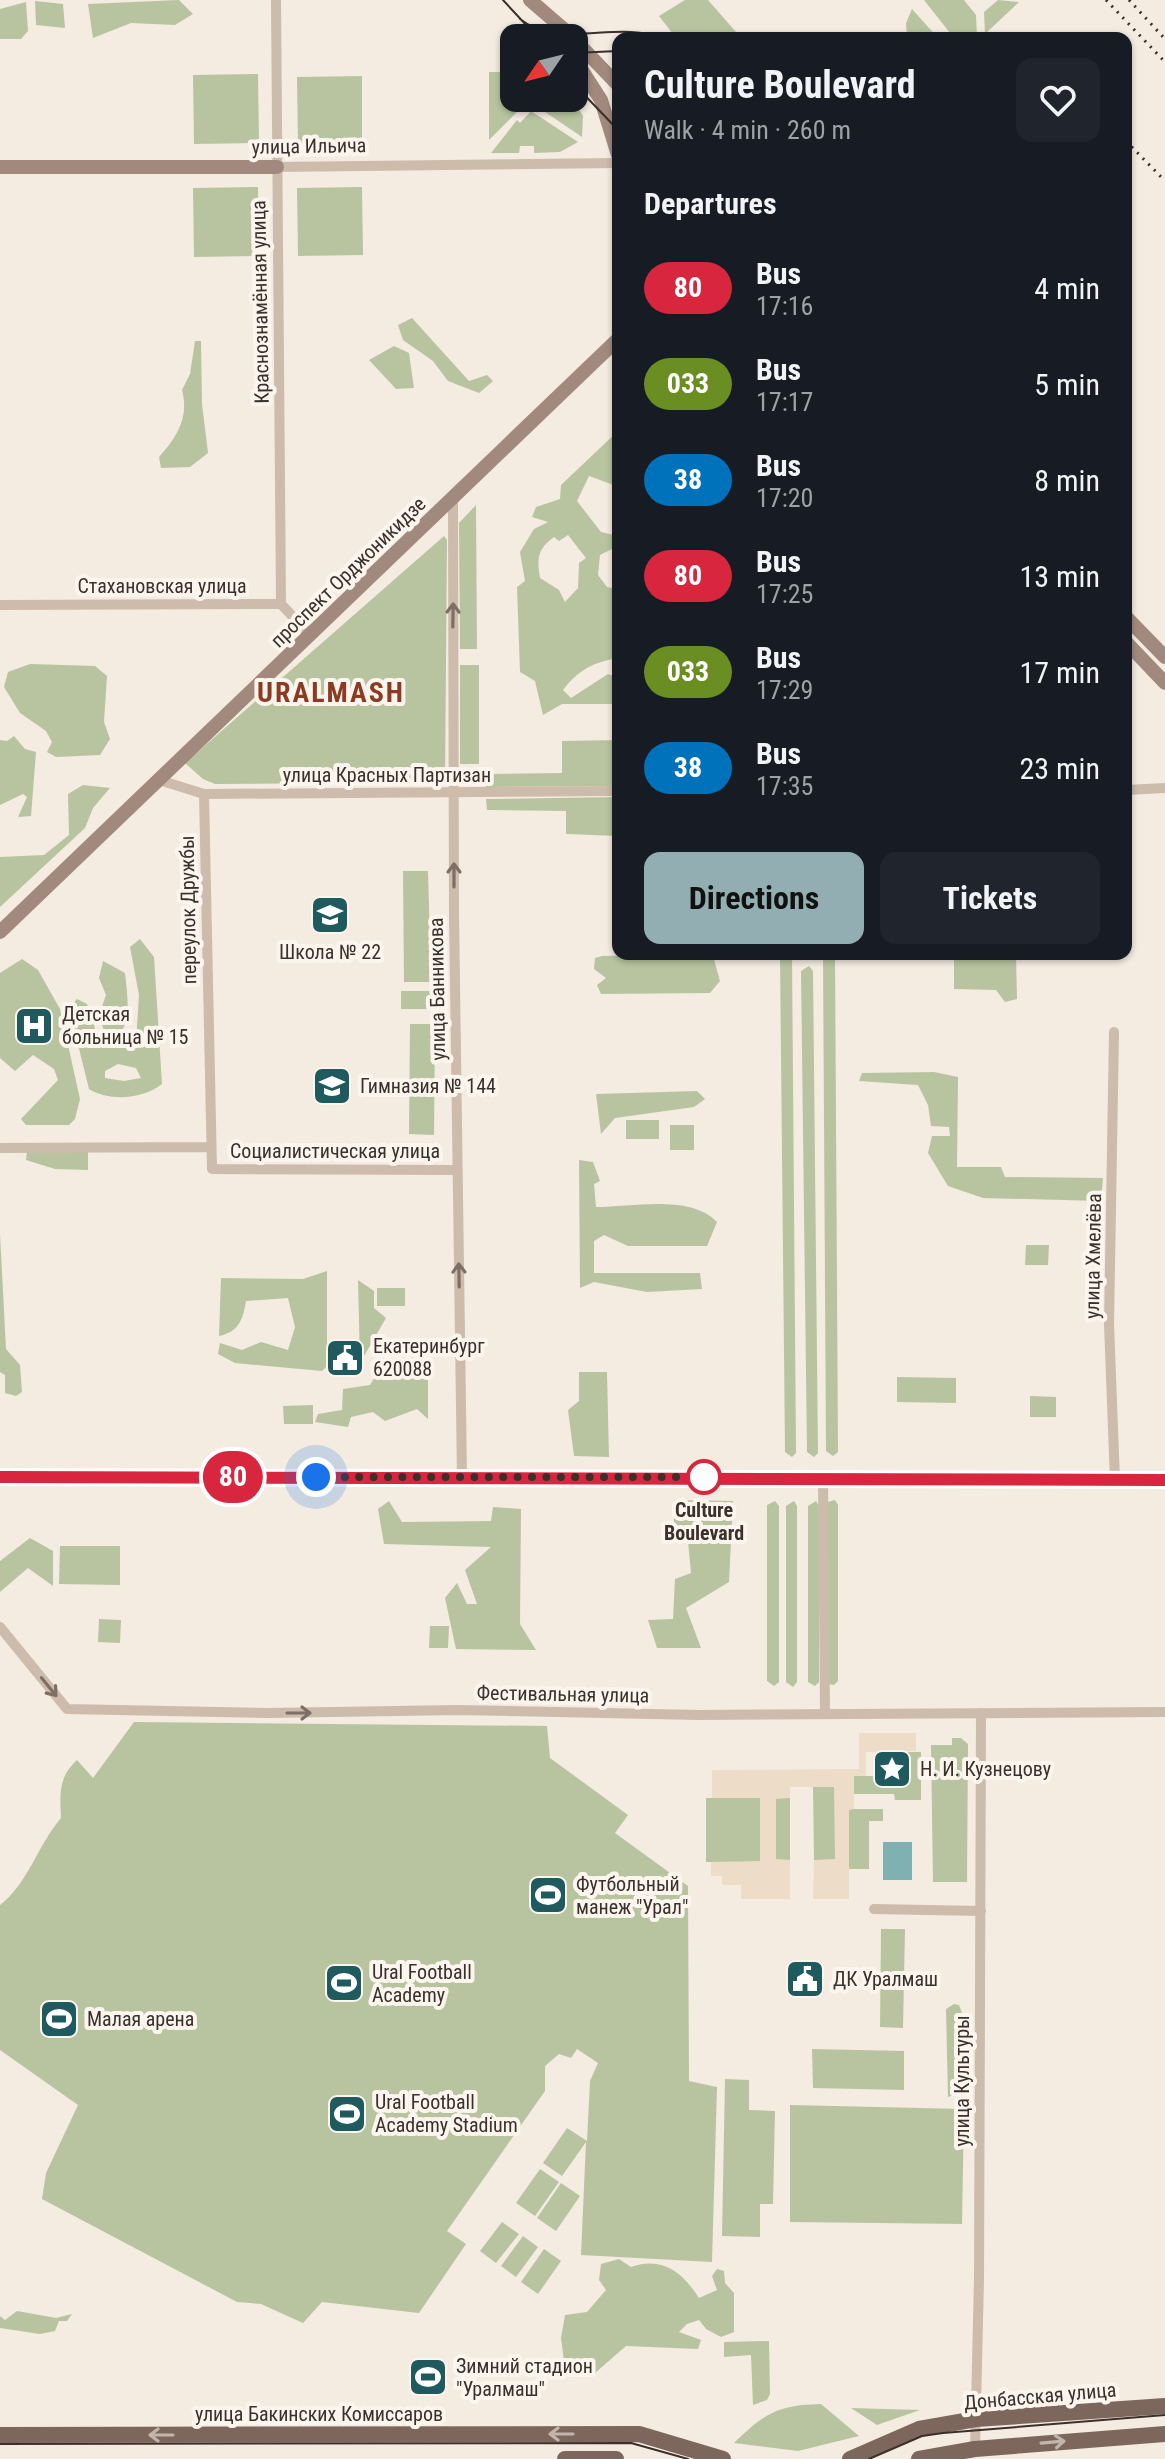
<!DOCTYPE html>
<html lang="en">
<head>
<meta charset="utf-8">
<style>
  body { margin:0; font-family:"Roboto Condensed",sans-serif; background:#20242c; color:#f1f3f6; height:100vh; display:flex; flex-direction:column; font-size:30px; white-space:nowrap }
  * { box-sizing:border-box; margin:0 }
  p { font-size:26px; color:#9ea1a6 }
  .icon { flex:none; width:44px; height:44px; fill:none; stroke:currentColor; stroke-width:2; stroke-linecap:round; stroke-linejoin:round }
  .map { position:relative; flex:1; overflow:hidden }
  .panel { position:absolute; left:612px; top:32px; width:520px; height:928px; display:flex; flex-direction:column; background:#171b24; border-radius:16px; box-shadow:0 2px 6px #0004 }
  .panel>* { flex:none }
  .badge { padding:0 16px; border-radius:26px; font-size:28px; line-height:52px }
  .needle { width:52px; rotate:235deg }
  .tools { position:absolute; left:500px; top:24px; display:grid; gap:16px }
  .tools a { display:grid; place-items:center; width:88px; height:88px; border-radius:16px; background:#171b24; box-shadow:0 2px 6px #0004; font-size:40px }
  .you { position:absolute; width:40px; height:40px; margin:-20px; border:6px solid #fff; border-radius:50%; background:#1a73e8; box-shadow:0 0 0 12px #1a73e833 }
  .map>.badge { position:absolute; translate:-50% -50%; box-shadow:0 0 0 4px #fff }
  h2 { padding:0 32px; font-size:30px; line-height:72px }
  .round { display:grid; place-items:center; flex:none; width:84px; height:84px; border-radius:16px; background:#20242c }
  .head { display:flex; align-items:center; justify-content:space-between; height:136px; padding:0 32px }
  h1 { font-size:38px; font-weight:700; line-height:60px }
  .cta { display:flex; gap:16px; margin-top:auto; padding:16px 32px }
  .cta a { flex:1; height:92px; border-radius:16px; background:#92aeb2; color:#111; font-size:32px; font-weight:700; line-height:92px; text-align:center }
  .cta a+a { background:#20242c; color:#f1f3f6 }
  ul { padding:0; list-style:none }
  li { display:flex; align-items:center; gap:24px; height:96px; padding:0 32px }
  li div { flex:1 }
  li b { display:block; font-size:30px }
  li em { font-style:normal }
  li .badge { min-width:88px; font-weight:700; text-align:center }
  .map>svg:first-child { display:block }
  .green { fill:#b8c4a0; fill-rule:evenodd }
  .plaza { fill:#ecdcc8 }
  .water { fill:#7fb0b2 }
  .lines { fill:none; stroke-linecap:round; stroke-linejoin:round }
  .street { stroke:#cdbbac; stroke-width:10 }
  .secondary { stroke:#a18a7d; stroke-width:14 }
  .primary { stroke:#7d675c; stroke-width:16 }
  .tram { stroke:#3b302b; stroke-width:2 }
  .rail { stroke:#3b302b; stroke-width:3; stroke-dasharray:2 6; stroke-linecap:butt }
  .oneway { stroke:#7d6f65 }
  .oneway2 { stroke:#c2b5ac }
  .line-casing { stroke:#fff; stroke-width:18 }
  .line { stroke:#d7263d; stroke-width:12 }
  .walk { stroke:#3b302b; stroke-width:8; stroke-dasharray:0 14.4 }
  .stop-dot { fill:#fff; stroke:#d7263d; stroke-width:4 }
  .labels { text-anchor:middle; stroke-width:8; stroke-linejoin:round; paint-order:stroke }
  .street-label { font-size:20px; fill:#3b302b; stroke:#fbf5ee }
  .poi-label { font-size:20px; fill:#3b302b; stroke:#fbf5ee; text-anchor:start }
  .stop-label { font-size:20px; font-weight:bold; fill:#3b302b; stroke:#fbf5ee }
  .district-label { font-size:28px; font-weight:bold; letter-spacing:2px; fill:#8c3b22; stroke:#fbf5ee }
</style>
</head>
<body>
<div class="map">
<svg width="1165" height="2459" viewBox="0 0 1165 2459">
  <rect width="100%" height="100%" fill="#f4ebe1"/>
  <path class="green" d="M179,0L193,14L175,25L131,23L93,38L88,4Z
    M685,0H708L736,32V38H676L659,16Z
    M924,0H964L976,15L977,38H954Z
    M998,0L1019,2L985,34L984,12Z
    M35,1L63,4L65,28L36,25Z
    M26,2L28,31L21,39H0V9Z
    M912,9L938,38H907L906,23Z
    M489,72H514V98H520L516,102L522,107L489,140Z
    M258,74L259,143L194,144L193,75Z
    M362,76V145H298L297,77Z
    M537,98H572L583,116L582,137L532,103Z
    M531,111L578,142L560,152L534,153V146H520L519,153H491L517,120L520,123Z
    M258,187L259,256L194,257L193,188Z
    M362,187L363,255L298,256L297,188Z
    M412,318L469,381L487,375L493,381L479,393L448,381L433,361L403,340L398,325Z
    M195,341H201L202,404L208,453L190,467L161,468L159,457C178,436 189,417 182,390L190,374Z
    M394,346L409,353L414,388L396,389L369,360Z
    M618,431V492L611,484L589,476L577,501L601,532L618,536V546L600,555L598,575L607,587L618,589V658C594,662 578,670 563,690L571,698L608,674L618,678V704H562L543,715L535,681L520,672L517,587L525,581L520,552L534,529L548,522L532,517L536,507L560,499L561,485ZM568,535L586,558L579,563L578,588L565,602L559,590L540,578C537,559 537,549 554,537L559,541Z
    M476,505L477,649H460L459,523Z
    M444,536L447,540L445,782L215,784L203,779L185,763Z
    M30,664L95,666L107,676L104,722L110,739L100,755L56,757L47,752L52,742L46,731L20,713L4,687L8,672Z
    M460,665H479V764H460Z
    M14,736L25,749L36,752L31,816L18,817L27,797L23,794L0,805V740L7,741Z
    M618,740V786L486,787L485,774L562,773V741Z
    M83,785L110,788L93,808L85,828L0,907V857L44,855L69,835L68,794Z
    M618,797V836L566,834V811L487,810L486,799Z
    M403,871H428L431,982H404Z
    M140,939L154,957L162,1084C143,1099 110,1102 89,1089L69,1008L77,999L87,1004L98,1038L115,1048L136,1042L139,995L130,947ZM118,1064L136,1068L141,1078L124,1081L105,1078V1071Z
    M692,954L713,956L720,981L710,993L601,994L597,985L606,978L594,969L595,958L602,956Z
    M780,954H792L796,1453L792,1457L785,1452Z
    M823,954H835L838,1452L833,1456L826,1451Z
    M954,954H1016L1017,999L1005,1002L996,990L954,989Z
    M22,959L38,970L60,1009L80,1099L75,1119L69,1125H26L21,1119L58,1080L54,1069L33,1055L15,1071L0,1058V973Z
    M103,961L125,973C127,993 132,1020 119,1035L104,1031L99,1015L106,995L99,978Z
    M809,966L813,971L818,1453L814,1457L807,1452L801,971Z
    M401,991H431V1009H401Z
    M410,1024H435L434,1135L409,1134Z
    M934,1072L958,1077L957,1167H1001L1005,1177L1103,1178L1101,1201L983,1198L948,1186L928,1153L932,1136H950L949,1127L931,1126L928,1105L918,1085L859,1081L862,1073Z
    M697,1091L705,1099L694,1107L615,1118L601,1134L596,1094Z
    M626,1120H659V1139H626Z
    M670,1125H694V1150H670Z
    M27,1151H88V1170L55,1169L26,1160Z
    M579,1160L593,1162L600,1181L594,1184L596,1207C632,1207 691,1194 717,1222L707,1246H628L604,1235L594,1241V1273H700L702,1289L647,1292L594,1282L580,1288Z
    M0,1234L6,1349L20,1365L22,1392L16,1396L5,1393V1375L0,1372Z
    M1026,1245H1049L1048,1265H1025Z
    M327,1271V1366L322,1371L235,1363L218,1354L220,1343L242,1350L261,1342L288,1350L295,1327L288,1298L246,1301C243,1319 239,1332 219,1336L221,1278L303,1279Z
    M358,1280L374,1291V1308L386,1318L360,1363Z
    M377,1288H405V1306H377Z
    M379,1370L428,1377V1419L417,1409L385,1421L373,1412L351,1417L348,1427L315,1422L318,1414L342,1410L343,1389L370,1385Z
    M579,1372H607L609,1457L574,1456L568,1410L579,1401Z
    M897,1377L956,1378V1403L897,1402Z
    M1030,1396L1056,1397V1417H1030Z
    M313,1405V1424H284L283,1406Z
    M674,1500L733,1501L729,1582L686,1608L701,1648H657L648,1620L673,1619L675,1579L691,1573L688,1541L674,1539Z
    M835,1500L838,1505V1681L834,1685L828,1684V1502Z
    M389,1501L402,1522L491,1521L493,1507L521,1509L520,1624L536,1650L456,1649L445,1598L457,1583L467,1604H477L465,1570L491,1547L384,1544L378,1509Z
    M775,1501L779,1506V1682L774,1686L767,1681V1505Z
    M794,1501L797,1506V1682L793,1687L786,1682V1506Z
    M816,1501L819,1506V1682L815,1686L808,1682V1506Z
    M30,1538L53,1551V1586L28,1568L0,1592V1561Z
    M60,1546H120V1585L59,1584Z
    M99,1619L121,1620L120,1643L98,1642Z
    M430,1626H449L448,1648H429Z
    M134,1722L547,1726L550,1758L628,1815L615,1833L688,1886L689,2081L717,2087L712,2262L581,2255L586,2142L562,2176L543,2163L567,2128L587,2141L590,2081L598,2063L577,2049L571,2058L559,2054L545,2066V2091L447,2231L466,2244L419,2313L322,2302L303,2323L261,2304L237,2302L42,2199L46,2173L78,2105L0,2050V1905C27,1885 38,1845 61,1818C60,1793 58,1778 77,1760L93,1778Z
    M952,1738H961L968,1744L967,1882H933L931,1745H952Z
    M899,1752H921V1800H895L894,1794H854V1776H899Z
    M813,1787H835V1860H814Z
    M760,1797V1862H706V1798Z
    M776,1798H790V1860H776Z
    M849,1809H883V1821H869V1869H849Z
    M881,1929H905L903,2028L880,2027Z
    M954,2004L959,2005L962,2013L960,2093L948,2097L946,2009Z
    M812,2049L904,2051V2090L813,2088Z
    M725,2079L749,2080V2110L775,2111L773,2204H760V2237L722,2236Z
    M790,2105L964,2109L962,2224L790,2222Z
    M540,2169L559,2182L535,2216L516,2203Z
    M561,2183L580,2196L556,2231L537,2218Z
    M502,2222L519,2234L496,2263L480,2251Z
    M523,2236L538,2247L516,2277L501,2266Z
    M544,2249L561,2261L538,2294L521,2282Z
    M619,2259L631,2267C663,2256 683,2273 699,2298L717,2290L712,2276L717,2269L724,2271L725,2283L734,2293V2332L721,2337L706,2329L699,2320L687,2324L679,2332L701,2340L698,2349L626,2346L595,2373L565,2369L561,2338L565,2315L587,2312L606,2290L599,2280L601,2264Z
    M17,2311L56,2318L72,2314L67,2321H59L55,2331L40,2334L0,2328V2316L5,2320Z
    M769,2341L770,2394L767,2400L753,2405L751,2355L724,2357V2342Z
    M821,2404L859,2436L798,2451L734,2443C765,2413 778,2405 821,2404Z
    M851,2408L920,2410L877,2425Z"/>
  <path class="plaza" d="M859,1733H916V1751L866,1752V1776H854V1809L849,1810V1899H813L814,1860L835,1859L834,1787H790V1798L776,1799V1859L790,1860V1899H741V1885H722V1876H711V1862L760,1861V1798H712V1770L859,1769Z"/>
  <path class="water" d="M883,1842H912V1880H883Z"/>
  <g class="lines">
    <path class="street" d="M276,0L281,604
      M277,167L618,163
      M453,500L454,914L462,1477
      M0,605L281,604L311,636
      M159,780L204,794L618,791
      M1126,790L1165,788
      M204,794L212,1169L457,1170
      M1114,1032L1109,1324L1115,1481
      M0,1148L211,1147
      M823,1477L825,1714
      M0,1627L67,1709L269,1713L458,1710L699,1715L1165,1712
      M874,1909L981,1911
      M975,2449L979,2279L981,1713"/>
    <path class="secondary" d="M530,0L574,38
      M574,39L618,85
      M574,58L601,100L618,155
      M0,167H277
      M1126,617L1165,657
      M1126,642L1165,683
      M0,932L618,339
      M0,1477L1165,1480"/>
    <path class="primary" d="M0,2435L639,2434L723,2459
      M565,2459H616
      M850,2459L919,2429L976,2419L1165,2406
      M919,2459L975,2449L1165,2434"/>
    <path class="tram" d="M503,0L527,26
      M520,19C558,50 618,20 662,38
      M574,53L618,51
      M574,84L618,130
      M0,2444L631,2443L688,2459
      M869,2459L922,2436L943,2433L1165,2415"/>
    <path class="rail" d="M1106,0L1165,62
      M1129,0L1165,39
      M1126,141L1165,181"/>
  </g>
  <defs><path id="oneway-shaft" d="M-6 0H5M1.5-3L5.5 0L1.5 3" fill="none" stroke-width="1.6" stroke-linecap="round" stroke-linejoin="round" transform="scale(2)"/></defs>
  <g class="oneway">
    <use href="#oneway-shaft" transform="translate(453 615) rotate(-89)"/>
    <use href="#oneway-shaft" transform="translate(454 875) rotate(-90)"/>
    <use href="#oneway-shaft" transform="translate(459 1275) rotate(-91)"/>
    <use href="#oneway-shaft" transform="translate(49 1687) rotate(51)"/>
    <use href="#oneway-shaft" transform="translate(299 1713)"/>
  </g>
  <g class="oneway2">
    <use href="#oneway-shaft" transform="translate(561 2434) rotate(-180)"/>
    <use href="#oneway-shaft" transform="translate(161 2435) rotate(180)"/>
    <use href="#oneway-shaft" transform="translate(1053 2442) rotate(-5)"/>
  </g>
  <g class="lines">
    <g class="line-casing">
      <path id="line" d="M0,1477L1165,1480"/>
    </g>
    <use href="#line" class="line"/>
    <path class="walk" d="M316,1477H704"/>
  </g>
  <defs>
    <g id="school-square" transform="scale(2)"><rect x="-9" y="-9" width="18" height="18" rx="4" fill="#1f5a5e" stroke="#fbf5ee"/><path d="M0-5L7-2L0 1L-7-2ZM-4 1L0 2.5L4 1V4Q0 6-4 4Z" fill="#fff"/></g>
    <g id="hospital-square" transform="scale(2)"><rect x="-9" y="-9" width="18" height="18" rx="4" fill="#1f5a5e" stroke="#fbf5ee"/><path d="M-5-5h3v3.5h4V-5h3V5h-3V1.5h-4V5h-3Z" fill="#fff"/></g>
    <g id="civic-square" transform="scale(2)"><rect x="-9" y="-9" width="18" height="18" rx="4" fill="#1f5a5e" stroke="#fbf5ee"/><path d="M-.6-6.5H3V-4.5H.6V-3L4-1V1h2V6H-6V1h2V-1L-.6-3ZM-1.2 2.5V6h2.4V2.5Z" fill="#fff"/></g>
    <g id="sight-square" transform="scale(2)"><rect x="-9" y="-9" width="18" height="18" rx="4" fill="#1f5a5e" stroke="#fbf5ee"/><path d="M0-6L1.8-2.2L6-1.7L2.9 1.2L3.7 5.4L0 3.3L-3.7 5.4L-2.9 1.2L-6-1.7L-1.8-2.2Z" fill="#fff"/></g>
    <g id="stadium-square" transform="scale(2)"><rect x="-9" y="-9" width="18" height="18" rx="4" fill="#1f5a5e" stroke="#fbf5ee"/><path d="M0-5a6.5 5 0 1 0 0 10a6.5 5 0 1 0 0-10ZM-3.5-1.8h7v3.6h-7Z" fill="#fff"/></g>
  </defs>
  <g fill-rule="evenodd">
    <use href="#school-square" x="330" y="915"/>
    <use href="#hospital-square" x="34" y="1026"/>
    <use href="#school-square" x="332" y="1086"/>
    <use href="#civic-square" x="345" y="1358"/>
    <use href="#sight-square" x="892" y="1769"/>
    <use href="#stadium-square" x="548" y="1895"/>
    <use href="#civic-square" x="805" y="1979"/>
    <use href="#stadium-square" x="344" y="1983"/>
    <use href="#stadium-square" x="59" y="2019"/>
    <use href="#stadium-square" x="347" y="2114"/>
    <use href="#stadium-square" x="428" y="2377"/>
  </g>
  <circle class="stop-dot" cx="704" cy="1477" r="16"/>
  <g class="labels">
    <g class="street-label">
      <text transform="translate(309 146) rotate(-1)" y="7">улица Ильича</text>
      <text transform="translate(260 302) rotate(-91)" y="7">Краснознамённая улица</text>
      <text transform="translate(348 572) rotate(-44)" y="7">проспект Орджоникидзе</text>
      <text x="162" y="593">Стахановская улица</text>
      <text x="387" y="782">улица Красных Партизан</text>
      <text transform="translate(188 910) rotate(-91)" y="7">переулок Дружбы</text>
      <text transform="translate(437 989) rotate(-91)" y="7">улица Банникова</text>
      <text x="335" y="1158">Социалистическая улица</text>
      <text transform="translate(1093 1256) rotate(-89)" y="7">улица Хмелёва</text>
      <text transform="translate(563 1694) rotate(1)" y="7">Фестивальная улица</text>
      <text transform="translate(962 2081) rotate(-90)" y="7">улица Культуры</text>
      <text transform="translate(1040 2396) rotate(-5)" y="7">Донбасская улица</text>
      <text x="319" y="2421">улица Бакинских Комиссаров</text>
    </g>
    <g class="poi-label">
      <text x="330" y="959" text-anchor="middle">Школа № 22</text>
      <text x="62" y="1021">Детская<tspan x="62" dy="23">больница № 15</tspan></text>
      <text x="360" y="1093">Гимназия № 144</text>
      <text x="373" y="1353">Екатеринбург<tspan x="373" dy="23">620088</tspan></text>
      <text x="920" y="1776">Н. И. Кузнецову</text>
      <text x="576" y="1891">Футбольный<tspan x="576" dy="23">манеж "Урал"</tspan></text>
      <text x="372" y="1979">Ural Football<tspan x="372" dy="23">Academy</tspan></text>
      <text x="833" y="1986">ДК Уралмаш</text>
      <text x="87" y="2026">Малая арена</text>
      <text x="375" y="2109">Ural Football<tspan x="375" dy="23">Academy Stadium</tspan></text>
      <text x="456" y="2373">Зимний стадион<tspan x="456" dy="23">"Уралмаш"</tspan></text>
    </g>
    <g class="stop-label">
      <text x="704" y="1517">Culture<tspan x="704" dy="23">Boulevard</tspan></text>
    </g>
    <g class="district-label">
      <text x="331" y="702">URALMASH</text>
    </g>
  </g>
</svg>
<div class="tools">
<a><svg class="needle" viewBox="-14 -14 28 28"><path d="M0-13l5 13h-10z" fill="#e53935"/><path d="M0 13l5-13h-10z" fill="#9ea1a6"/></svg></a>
</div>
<div class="you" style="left:316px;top:1477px"></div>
<b class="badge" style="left:233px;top:1477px;background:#d7263d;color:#fff">80</b>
<section class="panel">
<div class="head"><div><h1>Culture Boulevard</h1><p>Walk · 4 min · 260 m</p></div><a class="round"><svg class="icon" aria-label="heart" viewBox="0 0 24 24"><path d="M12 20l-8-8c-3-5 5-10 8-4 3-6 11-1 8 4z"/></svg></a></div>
<h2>Departures</h2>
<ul>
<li><span class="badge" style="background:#d7263d;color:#fff">80</span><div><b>Bus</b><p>17:16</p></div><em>4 min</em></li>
<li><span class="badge" style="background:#6b8e23;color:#fff">033</span><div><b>Bus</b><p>17:17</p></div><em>5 min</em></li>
<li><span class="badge" style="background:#0072bc;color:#fff">38</span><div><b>Bus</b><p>17:20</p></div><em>8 min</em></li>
<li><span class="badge" style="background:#d7263d;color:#fff">80</span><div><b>Bus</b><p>17:25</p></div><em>13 min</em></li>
<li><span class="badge" style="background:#6b8e23;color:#fff">033</span><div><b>Bus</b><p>17:29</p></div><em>17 min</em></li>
<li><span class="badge" style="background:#0072bc;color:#fff">38</span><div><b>Bus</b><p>17:35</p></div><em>23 min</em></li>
</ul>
<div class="cta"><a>Directions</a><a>Tickets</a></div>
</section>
</div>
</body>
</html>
